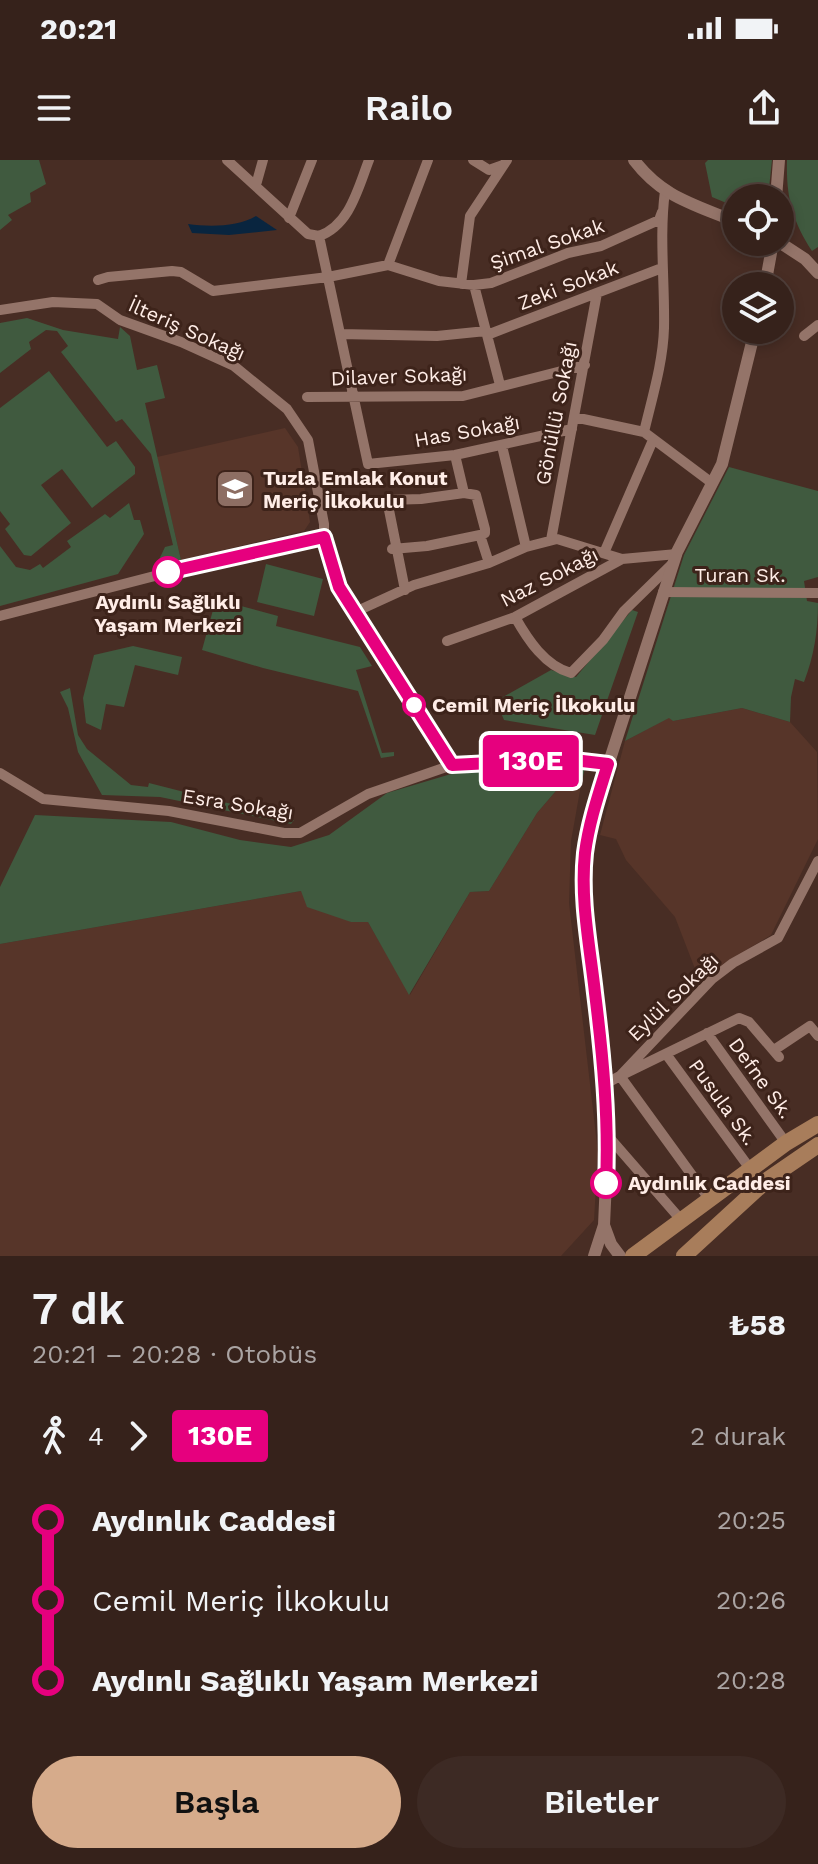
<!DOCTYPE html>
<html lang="tr">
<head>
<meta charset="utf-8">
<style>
  body { margin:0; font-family:"Work Sans",sans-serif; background:#3d2a24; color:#f1f3f6; height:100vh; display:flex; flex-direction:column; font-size:30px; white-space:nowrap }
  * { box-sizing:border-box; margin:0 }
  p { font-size:26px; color:#aaa4a3 }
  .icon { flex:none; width:44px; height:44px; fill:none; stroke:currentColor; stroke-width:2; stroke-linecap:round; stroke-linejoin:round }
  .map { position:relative; height:1096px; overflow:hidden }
  .side { display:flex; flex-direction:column; background:#36221b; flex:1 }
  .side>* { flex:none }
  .badge { padding:0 16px; border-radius:6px; font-size:28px; line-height:52px }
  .buttons { position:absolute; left:722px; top:24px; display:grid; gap:16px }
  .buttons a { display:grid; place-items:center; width:72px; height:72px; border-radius:50%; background:#36221b; box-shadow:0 4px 12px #0003,0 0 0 2px #503f3a; font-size:40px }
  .map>.badge { position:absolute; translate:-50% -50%; box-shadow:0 0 0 4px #fff }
  .legs { display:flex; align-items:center; gap:12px; height:88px; padding:0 32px; font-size:26px }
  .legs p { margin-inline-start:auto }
  .summary { display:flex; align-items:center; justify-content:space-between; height:136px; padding:0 32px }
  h1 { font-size:44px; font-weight:600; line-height:60px }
  .button { display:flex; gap:16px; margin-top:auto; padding:16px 32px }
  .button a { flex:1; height:92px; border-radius:48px; background:#d6ab8b; color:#111; font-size:32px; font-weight:600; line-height:92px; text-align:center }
  .button a+a { background:#3d2a24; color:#f1f3f6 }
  ul { padding:0 32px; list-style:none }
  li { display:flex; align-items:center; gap:28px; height:80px; font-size:30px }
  li i { display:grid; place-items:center; width:12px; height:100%; margin:0 10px; background:currentColor }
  li i::after { content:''; width:20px; height:20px; margin:-10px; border:6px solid; border-radius:50%; background:#36221b }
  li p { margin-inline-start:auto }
  li:first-child i { background:linear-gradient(#0000 50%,currentColor 0) }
  li:last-child i { background:linear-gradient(currentColor 50%,#0000 0) }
  .status { display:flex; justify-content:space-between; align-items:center; height:56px; padding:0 40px; background:#36221b; direction:ltr }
  .status svg { height:22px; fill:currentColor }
  header { display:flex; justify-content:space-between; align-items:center; height:104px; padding:0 32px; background:#36221b; font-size:36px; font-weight:600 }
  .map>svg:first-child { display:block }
  .built { fill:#573529 }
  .green { fill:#405a3f }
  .water { fill:#09253f }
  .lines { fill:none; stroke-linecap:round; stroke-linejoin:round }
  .minor { stroke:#947469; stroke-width:10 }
  .tertiary { stroke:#947469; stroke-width:12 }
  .primary { stroke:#a87d5b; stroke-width:16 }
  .line-1-casing { stroke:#fff; stroke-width:18 }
  .line-1 { stroke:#e6007e; stroke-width:12 }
  .stop-1-dot { fill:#fff; stroke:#e6007e; stroke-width:4 }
  .labels { text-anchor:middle; stroke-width:6; stroke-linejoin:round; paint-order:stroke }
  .street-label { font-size:20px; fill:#ffede7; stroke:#3d231a }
  .poi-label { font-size:20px; font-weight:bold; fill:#ffede7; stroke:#3d231a; text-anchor:start }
  .stop-label { font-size:20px; font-weight:bold; fill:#ffede7; stroke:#3d231a; text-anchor:start }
</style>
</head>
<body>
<div class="status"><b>20:21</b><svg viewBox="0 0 49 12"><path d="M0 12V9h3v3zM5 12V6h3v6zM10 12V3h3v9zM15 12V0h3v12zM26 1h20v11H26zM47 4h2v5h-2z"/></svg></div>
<header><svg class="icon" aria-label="menu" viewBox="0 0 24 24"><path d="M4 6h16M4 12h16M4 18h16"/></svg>Railo<svg class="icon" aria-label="share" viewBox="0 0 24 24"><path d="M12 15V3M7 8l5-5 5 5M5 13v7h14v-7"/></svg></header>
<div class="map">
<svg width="818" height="1096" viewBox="0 0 818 1096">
  <rect width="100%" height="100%" fill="#482d24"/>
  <path class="built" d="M285,268L298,287L310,362L304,371L181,400L157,297Z
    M742,548L790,562L817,592L818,679L771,775L703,816L697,814L675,757L626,700L616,679L600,675L625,581L670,557L673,561Z
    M567,618L581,625L571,681L569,743L598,993L594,1060L561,1096H0V784L301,731L351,762H368L410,835L470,732L489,731L537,653Z"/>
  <path class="green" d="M0,0H39L46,24L30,33L31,42L8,55L12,60L0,70Z
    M708,0H772L768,38H736V47L712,37L705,3Z
    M787,0H818V87L812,91C792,60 786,37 787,0Z
    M27,158L63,170L118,179L120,167L130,176L137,210L157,205L165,238L145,243L181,400L155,408L165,387L173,385L151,294L122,259L116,262L61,192L68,186L57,171L46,170L29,182L31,189L0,213V163Z
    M49,211L107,287L116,281L135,307V314L92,348L62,309L41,325L71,363L31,396L24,395L5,369L10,364L0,351V248Z
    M729,307L818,331V417L804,421L807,441L818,443C818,471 814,496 804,522L795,519L791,537L790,562L742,548L673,561L669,558L625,581L684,395Z
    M129,343L134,360H140L144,374L118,414L0,446V386L16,407L30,410L40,404L43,408L71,387L67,381L105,354L110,358Z
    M266,404L323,419L314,456L257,442Z
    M241,446L278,456L276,466L360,487L372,506L356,510L382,593L394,592V596L381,598L358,531L263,508L202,490L213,450Z
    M632,450L638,452L595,575L504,560L496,541L551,510L576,517Z
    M133,486L182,497L178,515L135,505L124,547L106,544L101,570L86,563L83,538L94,495Z
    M70,528L78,575L87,589L131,625L148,627L149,623L294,660L291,664L160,637L102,635L78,592L68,548L60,532Z
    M564,606L585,608L581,625L567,618L537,653L489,731L470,732L409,835L368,762H351L307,747L301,731L0,784V727L35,655L171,662L240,680L291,687L329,675L387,633L451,614Z"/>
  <path class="water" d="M256,56L277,70L229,75L192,73L188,64C209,67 238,67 256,56Z"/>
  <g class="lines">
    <path class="minor" d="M227,0L308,74L319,76
      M473,0L489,10L503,5
      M256,25L263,0
      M289,58L312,0
      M319,76L368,304L455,295L572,269
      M319,76C350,65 358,28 369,0
      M388,105L428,0
      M98,120L108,117L172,111L181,112L213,131L328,117L388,105L439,121L474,125L491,123L568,93L601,86L659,60L662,52
      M461,124L470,56L507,0
      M474,125L500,225
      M0,150L53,142L97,144L120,160L181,182L234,206L287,249L308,280L324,364V377L339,427L452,605
      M340,174L437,176L486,171
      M487,175L662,108
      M804,176L818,165
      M307,237L463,236L585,205
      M574,257L644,272L712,323
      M644,272C652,238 663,203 664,168C665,123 659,77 665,31
      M502,286L526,387
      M464,333L476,335L485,369V373L480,375
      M551,380L597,133
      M392,389L427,386L480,375L489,403
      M604,393L653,280
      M405,430L387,340L421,339L464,333L455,295
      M663,432L818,433
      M355,452L414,425L489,403L526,387L557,379L622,399L677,394
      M0,456L255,390L324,377
      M515,457C528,480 545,506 571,513L603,480L624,451L672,404
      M447,481L515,457L622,399
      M0,613L43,639L169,651L284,673H300L368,634L452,605L565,599L608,604
      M707,873L786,983
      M774,890L810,866L818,876
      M666,894L751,1010
      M605,924L620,916L712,819L733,803L778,778L818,701
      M608,976L682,1061
      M710,1040L620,916L739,858L749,862L779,897"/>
    <path class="tertiary" d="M634,0C663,38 694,44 736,62
      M776,38L779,0
      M779,82L805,99L818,113
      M765,126L773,82
      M594,1096L604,1065
      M620,1096L611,1084L604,1065L608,976L605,924L583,743L585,694L591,658L677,392L722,304L755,170"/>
    <path class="primary" d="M633,1096L786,983L818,964
      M684,1096L767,1020L818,985"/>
  </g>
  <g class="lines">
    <g class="line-1-casing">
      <path id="line-1" d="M168,412L324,377L339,427L452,605L565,599L608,604C599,633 589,662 585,693C580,740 590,787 595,833C603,897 609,960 606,1023"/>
    </g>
    <use href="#line-1" class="line-1"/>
  </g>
  <defs>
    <g id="school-square" transform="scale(2)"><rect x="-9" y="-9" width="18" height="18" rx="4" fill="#8d6e63" stroke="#3d231a"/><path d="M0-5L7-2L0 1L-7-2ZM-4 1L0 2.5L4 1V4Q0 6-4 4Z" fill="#fff"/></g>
  </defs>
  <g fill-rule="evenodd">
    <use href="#school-square" x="235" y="329"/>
  </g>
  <g class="stop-1-dot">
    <circle cx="168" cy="412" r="14"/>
    <circle cx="414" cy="545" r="10"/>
    <circle cx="606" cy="1023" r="14"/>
  </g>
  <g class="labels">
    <g class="street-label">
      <text transform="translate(547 84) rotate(-19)" y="7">Şimal Sokak</text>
      <text transform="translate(568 125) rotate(-21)" y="7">Zeki Sokak</text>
      <text transform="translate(187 169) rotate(24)" y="7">İlteriş Sokağı</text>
      <text transform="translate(399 216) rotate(-2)" y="7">Dilaver Sokağı</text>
      <text transform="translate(556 253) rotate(-79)" y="7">Gönüllü Sokağı</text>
      <text transform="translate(467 271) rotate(-10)" y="7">Has Sokağı</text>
      <text x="740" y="422">Turan Sk.</text>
      <text transform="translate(549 417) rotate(-27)" y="7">Naz Sokağı</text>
      <text transform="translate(238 644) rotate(9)" y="7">Esra Sokağı</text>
      <text transform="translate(673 837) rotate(-44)" y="7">Eylül Sokağı</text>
      <text transform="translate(761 918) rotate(54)" y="7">Defne Sk.</text>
      <text transform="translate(723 942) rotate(54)" y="7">Pusula Sk.</text>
    </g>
    <g class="poi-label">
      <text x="263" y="325">Tuzla Emlak Konut<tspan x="263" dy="23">Meriç İlkokulu</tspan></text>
    </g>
    <g class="stop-label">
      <text x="168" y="449" text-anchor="middle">Aydınlı Sağlıklı<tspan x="168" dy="23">Yaşam Merkezi</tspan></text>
      <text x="432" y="552">Cemil Meriç İlkokulu</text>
      <text x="628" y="1030">Aydınlık Caddesi</text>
    </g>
  </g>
</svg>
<div class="buttons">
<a><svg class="icon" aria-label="locate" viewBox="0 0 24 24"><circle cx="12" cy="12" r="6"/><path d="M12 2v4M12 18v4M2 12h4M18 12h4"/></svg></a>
<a><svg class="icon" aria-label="layers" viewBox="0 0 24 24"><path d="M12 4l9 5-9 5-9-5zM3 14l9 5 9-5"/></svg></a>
</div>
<b class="badge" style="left:531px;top:601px;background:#e6007e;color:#fff">130E</b>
</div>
<section class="side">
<div class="summary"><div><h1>7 dk</h1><p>20:21 – 20:28 · Otobüs</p></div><b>₺58</b></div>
<div class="legs"><svg class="icon" aria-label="walk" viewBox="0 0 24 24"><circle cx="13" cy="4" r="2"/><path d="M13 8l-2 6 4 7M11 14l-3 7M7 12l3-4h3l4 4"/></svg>4<svg class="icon" aria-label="forward" viewBox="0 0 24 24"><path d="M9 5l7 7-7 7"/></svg><b class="badge" style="background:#e6007e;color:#fff">130E</b><p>2 durak</p></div>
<ul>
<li><i style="color:#e6007e"></i><b>Aydınlık Caddesi</b><p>20:25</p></li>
<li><i style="color:#e6007e"></i><span>Cemil Meriç İlkokulu</span><p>20:26</p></li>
<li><i style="color:#e6007e"></i><b>Aydınlı Sağlıklı Yaşam Merkezi</b><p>20:28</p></li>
</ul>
<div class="button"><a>Başla</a><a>Biletler</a></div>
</section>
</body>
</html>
